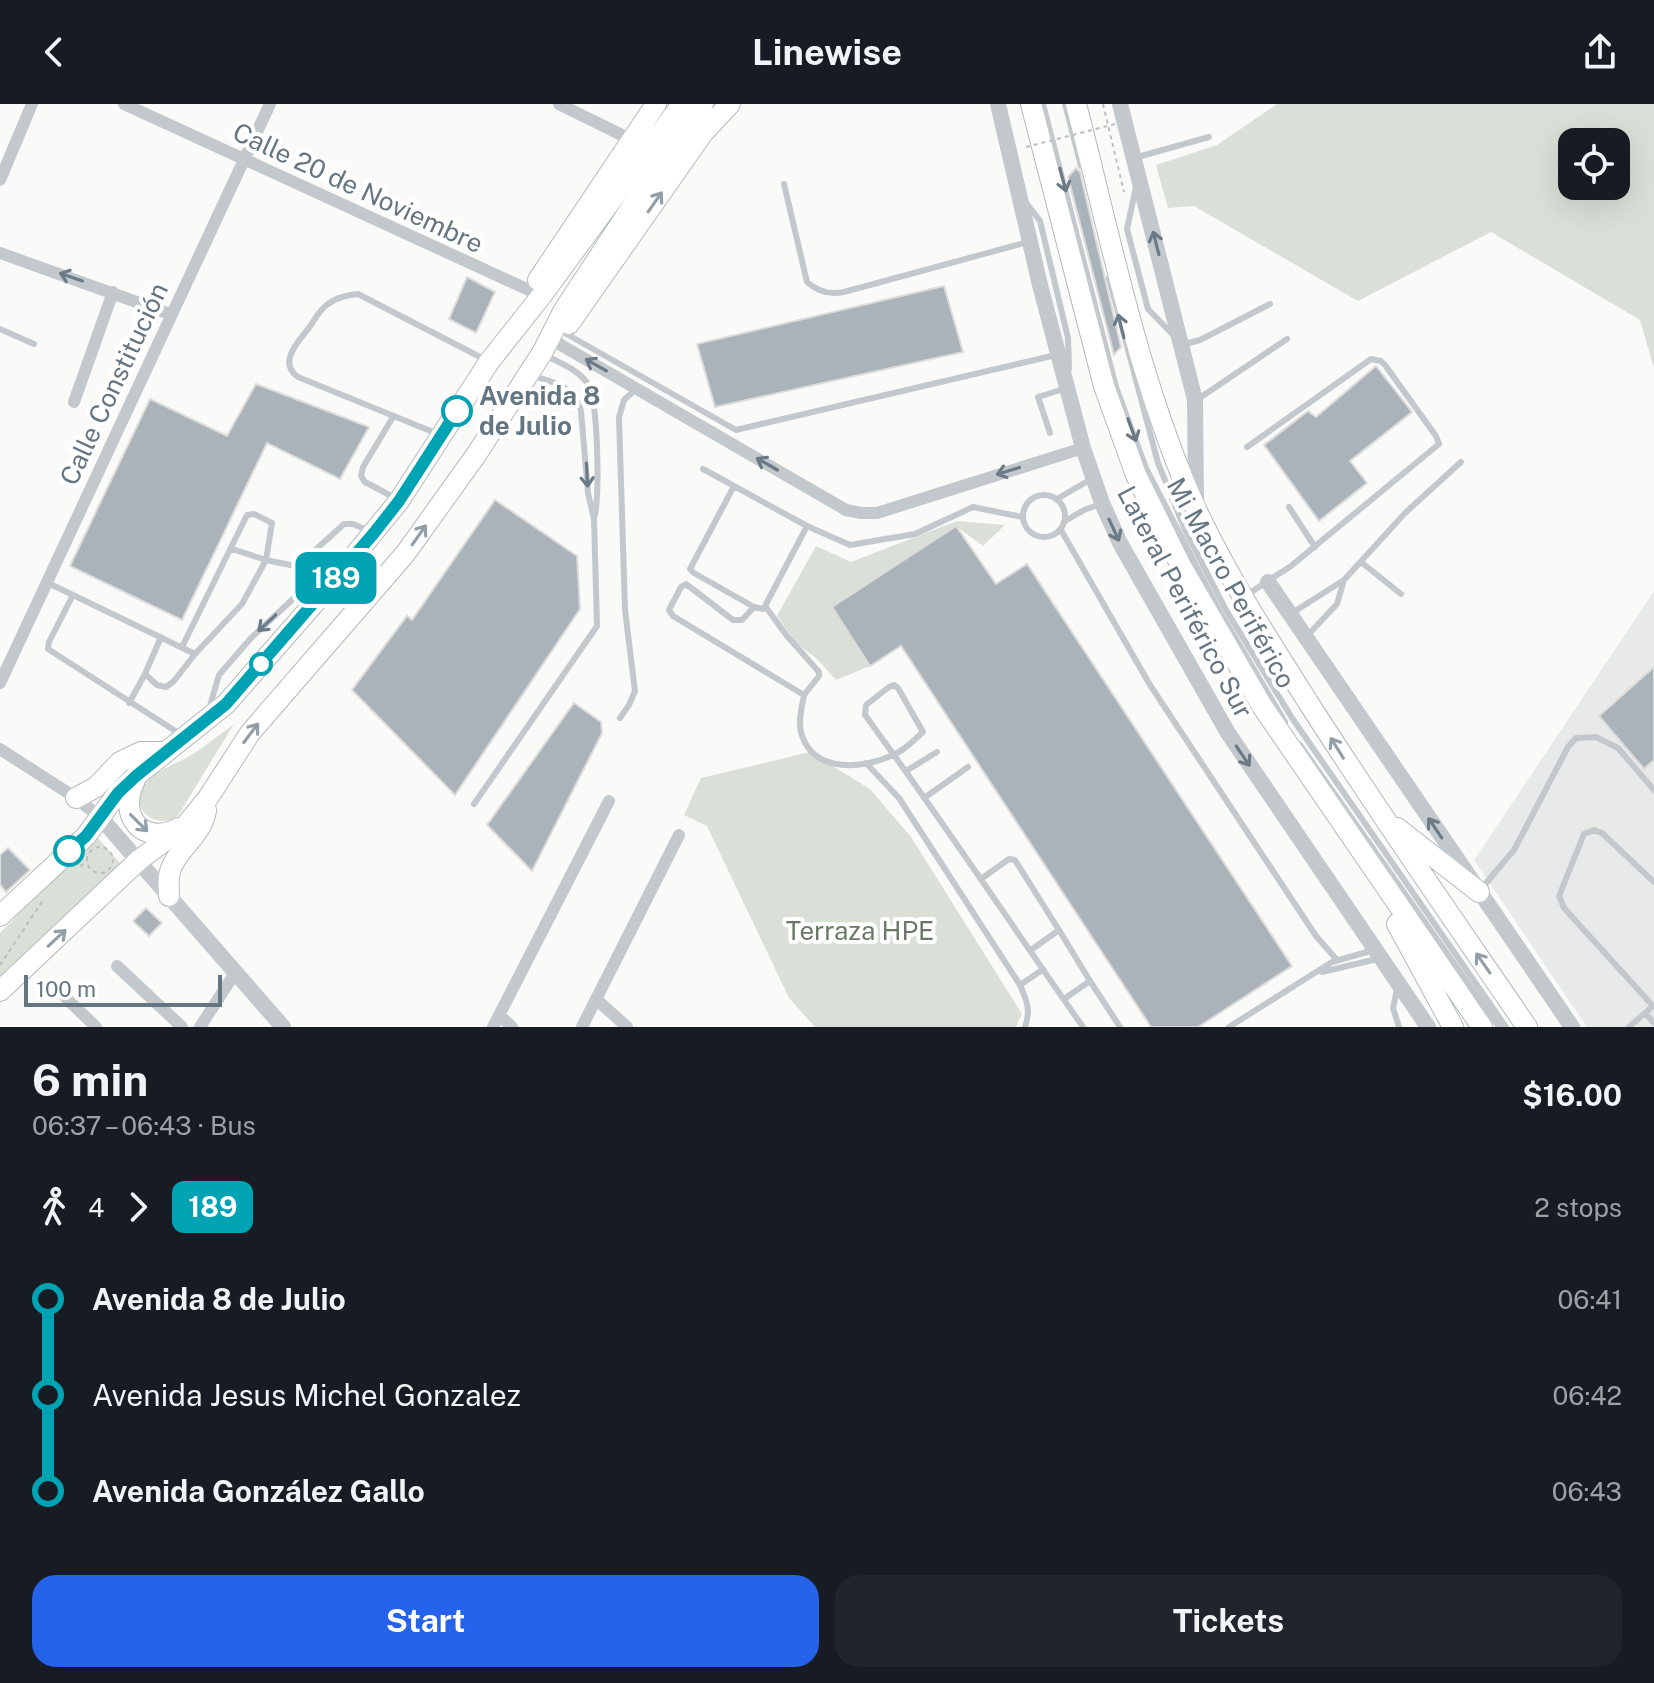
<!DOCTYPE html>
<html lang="en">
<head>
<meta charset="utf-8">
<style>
  body { margin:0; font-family:"Public Sans",sans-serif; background:#20242c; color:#f1f3f6; height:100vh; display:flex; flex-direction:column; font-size:30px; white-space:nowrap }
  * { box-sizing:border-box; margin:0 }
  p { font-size:26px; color:#9ea1a6 }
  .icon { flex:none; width:44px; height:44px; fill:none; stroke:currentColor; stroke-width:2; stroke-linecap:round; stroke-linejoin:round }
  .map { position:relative; height:923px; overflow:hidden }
  .details { display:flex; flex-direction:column; background:#171b24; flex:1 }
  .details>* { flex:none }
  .badge { padding:0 16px; border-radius:12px; font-size:28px; line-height:52px }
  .controls { position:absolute; left:1558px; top:24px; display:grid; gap:16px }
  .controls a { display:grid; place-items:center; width:72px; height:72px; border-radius:16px; background:#171b24; box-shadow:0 8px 32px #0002; font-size:40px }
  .scale { position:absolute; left:24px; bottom:20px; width:198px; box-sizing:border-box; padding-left:8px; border:4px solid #657683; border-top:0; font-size:22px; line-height:28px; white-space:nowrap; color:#657683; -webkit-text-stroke:6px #fff; paint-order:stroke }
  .map>.badge { position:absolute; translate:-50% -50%; box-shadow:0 0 0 4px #fff }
  .legs { display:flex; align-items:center; gap:12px; height:88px; padding:0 32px; font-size:26px }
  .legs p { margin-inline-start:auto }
  .headline { display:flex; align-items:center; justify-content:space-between; height:136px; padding:0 32px }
  h1 { font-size:44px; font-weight:700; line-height:60px }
  .button { display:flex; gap:16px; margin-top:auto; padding:16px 32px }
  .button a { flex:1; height:92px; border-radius:24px; background:#2563eb; color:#fff; font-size:32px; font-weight:700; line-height:92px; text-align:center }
  .button a+a { background:#20242c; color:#f1f3f6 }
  ul { padding:0 32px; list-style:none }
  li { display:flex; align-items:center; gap:28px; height:96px; font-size:30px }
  li i { display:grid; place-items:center; width:12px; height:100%; margin:0 10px; background:currentColor }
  li i::after { content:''; width:20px; height:20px; margin:-10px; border:6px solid; border-radius:50%; background:#171b24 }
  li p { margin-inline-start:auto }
  li:first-child i { background:linear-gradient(#0000 50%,currentColor 0) }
  li:last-child i { background:linear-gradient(currentColor 50%,#0000 0) }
  header { display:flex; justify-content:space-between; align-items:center; height:104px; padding:0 32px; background:#171b24; font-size:36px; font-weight:700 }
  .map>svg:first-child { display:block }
  .built { fill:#e8e9e9 }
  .green { fill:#dadfd7; fill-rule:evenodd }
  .building { fill:#aab3b9; stroke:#dcdcda; stroke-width:2 }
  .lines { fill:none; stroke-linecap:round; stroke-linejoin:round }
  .primary-casing { stroke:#b5babe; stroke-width:22 }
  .trunk-casing { stroke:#b4b9bd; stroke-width:22 }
  .path { stroke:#bbbfc2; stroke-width:2; stroke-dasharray:4 4; stroke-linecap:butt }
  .service { stroke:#c3c8cc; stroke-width:6 }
  .minor { stroke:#c3c8cc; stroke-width:12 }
  .tertiary { stroke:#c3c8cc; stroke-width:16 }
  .primary { stroke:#fff; stroke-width:20 }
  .trunk { stroke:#fff; stroke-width:20 }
  .path-bridge { stroke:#bbbfc2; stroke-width:2; stroke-dasharray:4 4; stroke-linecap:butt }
  .oneway { stroke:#6a7a87 }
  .oneway2 { stroke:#939fa8 }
  .line-1-casing { stroke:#fff; stroke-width:18 }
  .line-1 { stroke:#00a3b4; stroke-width:12 }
  .stop-1-dot { fill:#fff; stroke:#00a3b4; stroke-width:4 }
  .labels { text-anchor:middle; stroke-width:8; stroke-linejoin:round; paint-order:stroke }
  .street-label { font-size:26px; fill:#657683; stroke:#fff }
  .stop-label { font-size:26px; font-weight:bold; fill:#657683; stroke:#fff; text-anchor:start }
  .park-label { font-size:26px; fill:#687a64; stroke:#fff }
</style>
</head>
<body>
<header><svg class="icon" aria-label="back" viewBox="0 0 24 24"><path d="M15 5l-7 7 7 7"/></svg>Linewise<svg class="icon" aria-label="share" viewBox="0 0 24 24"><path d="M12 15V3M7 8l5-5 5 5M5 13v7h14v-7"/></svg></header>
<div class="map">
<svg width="1654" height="923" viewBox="0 0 1654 923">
  <rect width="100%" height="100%" fill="#fafaf8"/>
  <path class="built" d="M1654,487V923H1587L1474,756Z"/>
  <path class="green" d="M1277,0H1654V264L1640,216L1491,128L1358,197L1194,102L1168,104L1156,61L1217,41ZM1572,38H1616V82H1572Z
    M957,417L1005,421L983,442L956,422L832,503L870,562L836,576L816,554L797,540L777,512L816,442L851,458Z
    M234,620L177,713C154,726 127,703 145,680C155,666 179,659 193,650C207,641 220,630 234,620Z
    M810,648L870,685L911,733L1022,910L1016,923H815L789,894L707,722L684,711L701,674Z
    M96,732L120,759L0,877V829Z"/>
  <path class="building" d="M1076,64L1080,68L1121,243L1114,251L1068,73Z
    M467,173L495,188L476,229L449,215Z
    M944,182L963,248L715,303L697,240Z
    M1376,262L1412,308L1350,357L1367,379L1319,417L1264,341L1308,307L1316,313Z
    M256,280L369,323L340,375L267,339L182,516L70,462L150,295L227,332Z
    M495,396L577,452L580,505L455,691L352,586L407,512L412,516Z
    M956,422L996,480L1027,460L1292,862L1198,923H1151L901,542L870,562L832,503Z
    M1654,563V656L1644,665L1599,612Z
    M574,599L601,618L602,629L532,767L487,721Z
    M8,744L30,766L6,788L0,780V751Z
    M146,804L162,819L149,832L133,817Z"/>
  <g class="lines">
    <g class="primary-casing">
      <path id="primary" d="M538,176L656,0
        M569,220L703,29L730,0
        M135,676C117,711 142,743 179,724
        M76,694L96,683L120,658L141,648H165
        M169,792C169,786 168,778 169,772C173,747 203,732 206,706
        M0,812L86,732L118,689L136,672L226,600L332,479L399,397L489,258L542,191L682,0
        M0,887L139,756L186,721L208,694L250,629L405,450L476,351L542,249L564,206L683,25L703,0"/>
    </g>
    <g class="trunk-casing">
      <path id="trunk" d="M1031,0L1104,282L1136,371L1181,462L1262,602L1482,923
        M1076,0C1111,135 1138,277 1196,405C1228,473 1268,535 1308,598C1378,708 1453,815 1527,923
        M1397,724L1479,788
        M1397,820L1453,923"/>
    </g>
    <path class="path" d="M1103,0L1124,88
      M87 756a13 13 0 1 1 26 0a13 13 0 1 1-26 0Z
      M80,762L87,758
      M0,861L44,795"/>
    <path class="service" d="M1043,0L1116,283L1146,364L1220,508L1285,618
      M1065,0L1081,62
      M1134,54L1209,33
      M784,80L807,178C817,187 830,191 844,188L1028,138
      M1136,83L1127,125L1148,205L1175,233
      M1027,100L1040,117L1068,234L1069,265
      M1109,174L1158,359L1185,426L1226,506L1292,614L1506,923
      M0,225L34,240
      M563,228L736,326L1056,251
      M1182,241L1200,236L1270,200
      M545,251C558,258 579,266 587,279C599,296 599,389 595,411
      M1198,295L1287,235
      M393,313L363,363L361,372L365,378L395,394
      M1050,329L1038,293L1067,284
      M438,330L298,273C278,259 297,239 308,225C314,217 319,206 328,200C336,194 347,191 358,190L486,256
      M703,365L807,422L850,441L915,430L973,403L1022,413
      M734,382L690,465L694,469L754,503L763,505L765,502L807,422
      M1023 412a21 21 0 1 1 42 0a21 21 0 1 1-42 0Z
      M1057,395L1093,374
      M1289,403L1315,443
      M1065,417L1084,406L1101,400
      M1061,426L1150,581L1316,832L1337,856
      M1361,458L1401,490
      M48,479L73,491
      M1245,492L1291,462L1439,340L1436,332L1385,261L1381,257L1371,255L1247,343
      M754,503L742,516H733L686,480L681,483L669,506L673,512L804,591L819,572V568L787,532L765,502
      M1292,509L1344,476L1405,409L1461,358
      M1308,531L1337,500L1344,476
      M182,543L247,411L254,410L272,419L266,456L232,445
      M145,570L157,581L166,583L174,577L195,550
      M804,591C802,603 798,616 801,628C812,670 862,665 893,651C904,647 914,636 923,628L898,584L894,581L889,583L866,601L865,611C940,713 1010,819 1083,923
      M129,599L145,570L161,533
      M209,605L219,571L251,534L293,495L318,484
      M620,614L629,601L635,587L625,506L619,313L624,296L636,285
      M180,630L48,545L49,538L73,491L195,550L242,500L266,456L295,462L301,459L344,420H353L371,428
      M1300,641L1499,923
      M866,659L899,694L1020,881C1027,897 1031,906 1025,923
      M906,667L937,648
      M924,694L968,663
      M474,700L597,522L594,415L588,389L581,307C575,283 555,278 533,272
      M981,775L1009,755L1015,756L1059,826L1031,846
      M1481,785L1514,746L1568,643L1576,634L1596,633L1618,644L1654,686
      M1059,826L1090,877L1064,895
      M1322,868L1377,855
      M1090,877L1120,923
      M1020,881L1042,866
      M1397,885L1393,904L1399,923
      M1653,902L1564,804L1559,792L1584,730L1594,726L1602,729L1654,778
      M1645,909L1654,919
      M1229,923L1332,858L1374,846
      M1629,923L1653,902"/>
    <path class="minor" d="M124,0L531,187
      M559,0L632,36
      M0,76L32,0
      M0,149L170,210
      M554,237L846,406L861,409H877L1083,344
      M74,298L113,188
      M0,579L270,0
      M0,645L76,694L100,713
      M117,862L182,923
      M66,894L96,923
      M596,895L627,923
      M499,911L512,923
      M200,923L235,869
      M493,923L609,697
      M582,923L679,731"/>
    <path class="tertiary" d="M998,0L1040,181L1083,344L1102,399L1120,439L1228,629L1428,923
      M1120,0L1195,296L1196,398
      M1268,478L1572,923
      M100,713L283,923"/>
    <use href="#primary" class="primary"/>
    <use href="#trunk" class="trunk"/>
    <path class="path-bridge" d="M1026,43L1115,20"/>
  </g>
  <defs><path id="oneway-shaft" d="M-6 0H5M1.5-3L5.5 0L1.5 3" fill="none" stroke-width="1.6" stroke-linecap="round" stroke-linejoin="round" transform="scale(2)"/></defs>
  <g class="oneway">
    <use href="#oneway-shaft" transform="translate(1063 76) rotate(75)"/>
    <use href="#oneway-shaft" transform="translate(1156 139) rotate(-104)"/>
    <use href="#oneway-shaft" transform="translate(71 173) rotate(-161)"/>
    <use href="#oneway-shaft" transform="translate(1121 222) rotate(-104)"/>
    <use href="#oneway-shaft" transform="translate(596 261) rotate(-151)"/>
    <use href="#oneway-shaft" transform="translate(1132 326) rotate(70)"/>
    <use href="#oneway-shaft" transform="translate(767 360) rotate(-150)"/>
    <use href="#oneway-shaft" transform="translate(1008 367) rotate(163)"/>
    <use href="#oneway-shaft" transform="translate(587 371) rotate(87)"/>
    <use href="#oneway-shaft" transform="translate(1114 426) rotate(65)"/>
    <use href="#oneway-shaft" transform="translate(267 519) rotate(137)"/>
    <use href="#oneway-shaft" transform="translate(1243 652) rotate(56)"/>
    <use href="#oneway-shaft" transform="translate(1435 724) rotate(-124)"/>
  </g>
  <g class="oneway2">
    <use href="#oneway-shaft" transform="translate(655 98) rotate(-55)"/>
    <use href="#oneway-shaft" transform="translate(419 431) rotate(-55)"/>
    <use href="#oneway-shaft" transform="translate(251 629) rotate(-53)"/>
    <use href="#oneway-shaft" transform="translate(1337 644) rotate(-122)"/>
    <use href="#oneway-shaft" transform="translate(139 719) rotate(45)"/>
    <use href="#oneway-shaft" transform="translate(57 834) rotate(-43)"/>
    <use href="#oneway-shaft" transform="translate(1483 859) rotate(-125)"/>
  </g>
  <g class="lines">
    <g class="line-1-casing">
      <path id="line-1" d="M69,747L86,732L118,689L136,672L226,600L374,429L399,397L457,307"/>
    </g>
    <use href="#line-1" class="line-1"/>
  </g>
  <g class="stop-1-dot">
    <circle cx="457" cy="307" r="14"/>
    <circle cx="261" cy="560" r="10"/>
    <circle cx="69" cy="747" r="14"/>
  </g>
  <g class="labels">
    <g class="street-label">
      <text transform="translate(358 84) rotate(25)" y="9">Calle 20 de Noviembre</text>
      <text transform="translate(114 280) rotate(-65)" y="9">Calle Constitución</text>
      <text transform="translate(1231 479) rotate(61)" y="9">Mi Macro Periférico</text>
      <text transform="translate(1185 498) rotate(62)" y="9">Lateral Periférico Sur</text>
    </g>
    <g class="stop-label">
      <text x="479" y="301">Avenida 8<tspan x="479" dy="30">de Julio</tspan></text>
    </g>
    <g class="park-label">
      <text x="860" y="836">Terraza HPE</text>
    </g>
  </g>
</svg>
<div class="controls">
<a><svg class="icon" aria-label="locate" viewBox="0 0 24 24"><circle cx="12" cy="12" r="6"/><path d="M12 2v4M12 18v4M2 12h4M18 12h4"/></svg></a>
</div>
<div class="scale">100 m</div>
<b class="badge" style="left:336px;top:474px;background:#00a3b4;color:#fff">189</b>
</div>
<section class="details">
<div class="headline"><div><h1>6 min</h1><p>06:37 – 06:43 · Bus</p></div><b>$16.00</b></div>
<div class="legs"><svg class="icon" aria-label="walk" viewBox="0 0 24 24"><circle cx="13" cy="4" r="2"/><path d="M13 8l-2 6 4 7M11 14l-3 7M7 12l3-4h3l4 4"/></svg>4<svg class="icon" aria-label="forward" viewBox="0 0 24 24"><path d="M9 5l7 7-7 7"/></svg><b class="badge" style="background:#00a3b4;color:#fff">189</b><p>2 stops</p></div>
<ul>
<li><i style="color:#00a3b4"></i><b>Avenida 8 de Julio</b><p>06:41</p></li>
<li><i style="color:#00a3b4"></i><span>Avenida Jesus Michel Gonzalez</span><p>06:42</p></li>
<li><i style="color:#00a3b4"></i><b>Avenida González Gallo</b><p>06:43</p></li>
</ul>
<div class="button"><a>Start</a><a>Tickets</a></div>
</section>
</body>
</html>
